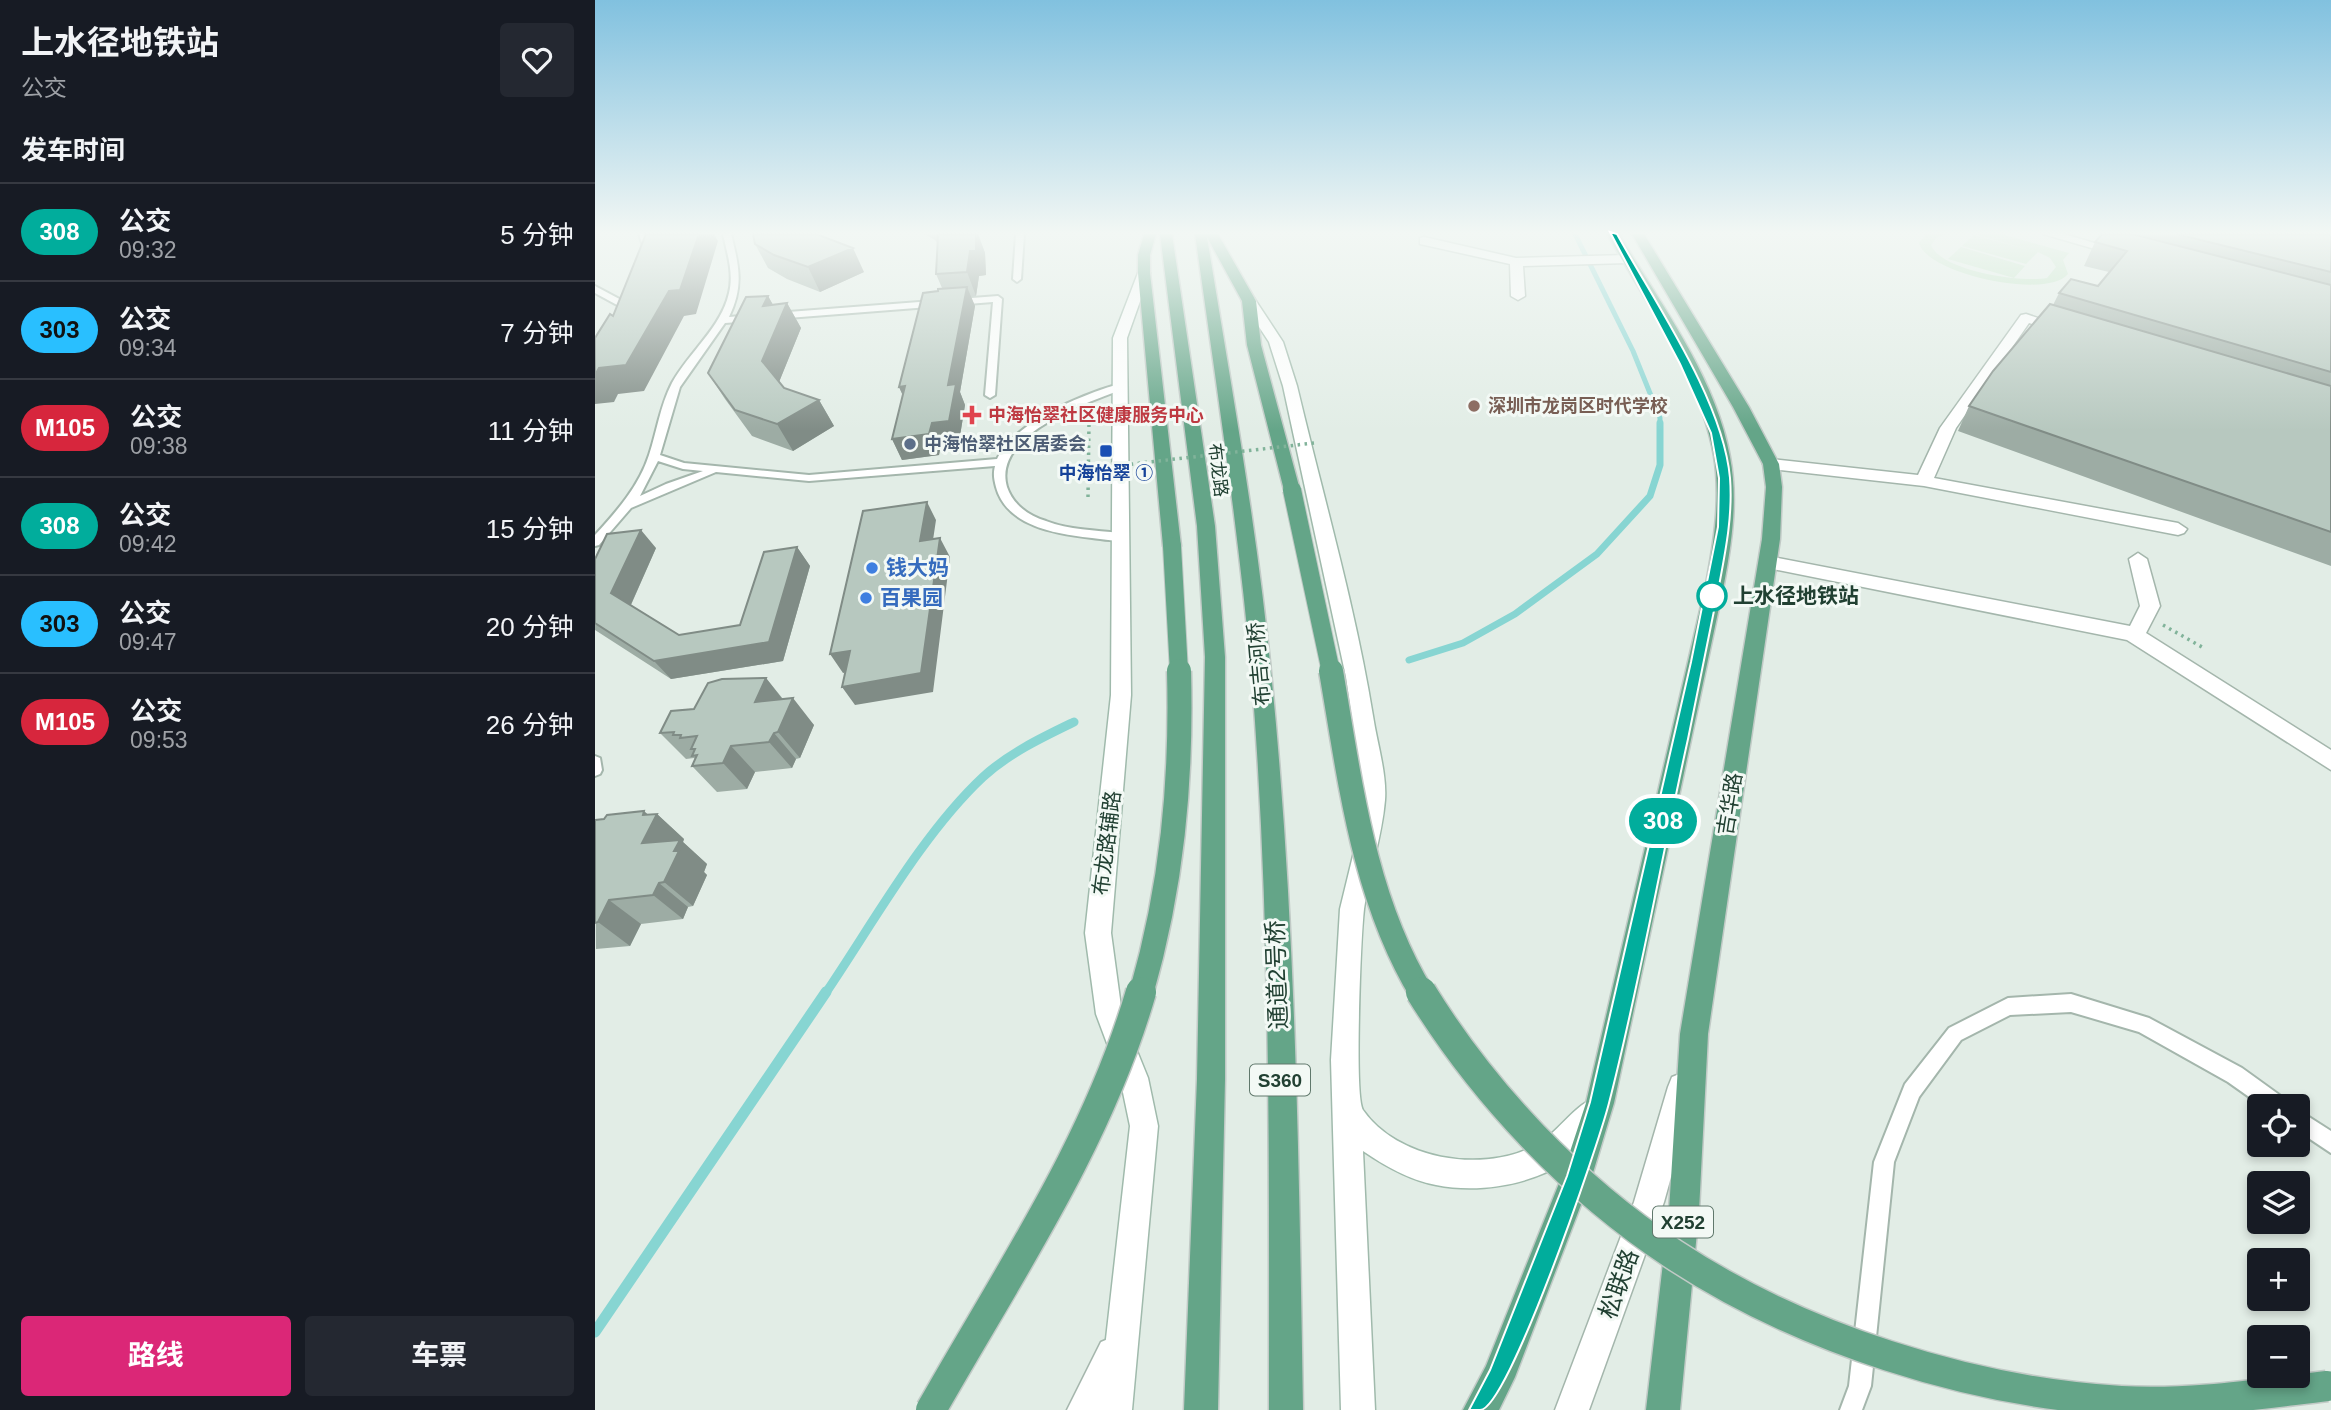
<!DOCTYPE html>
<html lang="zh">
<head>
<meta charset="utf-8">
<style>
  body { margin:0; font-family:Helvetica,"Noto Sans SC",sans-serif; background:#242831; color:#f1f3f6; height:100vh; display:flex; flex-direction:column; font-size:26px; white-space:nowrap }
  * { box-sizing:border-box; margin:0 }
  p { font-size:23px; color:#9ea1a6 }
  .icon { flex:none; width:38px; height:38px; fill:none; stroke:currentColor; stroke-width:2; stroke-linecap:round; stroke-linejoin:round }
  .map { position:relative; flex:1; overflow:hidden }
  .side { display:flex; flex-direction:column; background:#171b24; width:595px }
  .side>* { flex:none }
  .badge { padding:0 14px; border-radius:23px; font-size:24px; line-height:46px }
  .controls { position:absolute; left:1652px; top:1094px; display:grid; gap:14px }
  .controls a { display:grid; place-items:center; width:63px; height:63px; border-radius:7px; background:#171b24; box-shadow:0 4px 10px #0003; font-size:35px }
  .map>.badge { position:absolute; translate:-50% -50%; box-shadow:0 0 0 4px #fff }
  h2 { padding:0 21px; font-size:26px; line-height:63px }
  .round { display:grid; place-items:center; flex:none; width:74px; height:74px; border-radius:7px; background:#242831 }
  .overview { display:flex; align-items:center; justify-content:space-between; height:119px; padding:0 21px }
  h1 { font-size:33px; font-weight:700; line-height:52px }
  .primary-button { display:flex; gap:14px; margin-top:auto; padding:14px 21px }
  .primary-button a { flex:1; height:80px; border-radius:7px; background:#db2777; color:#fff; font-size:28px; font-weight:700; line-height:80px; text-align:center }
  .primary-button a+a { background:#242831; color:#f1f3f6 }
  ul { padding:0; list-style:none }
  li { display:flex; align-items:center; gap:21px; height:98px; padding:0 21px; border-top:2px solid #363941 }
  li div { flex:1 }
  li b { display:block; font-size:26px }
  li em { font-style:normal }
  li .badge { min-width:77px; font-weight:700; text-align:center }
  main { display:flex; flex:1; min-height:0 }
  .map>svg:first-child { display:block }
  .green { fill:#bae0bd }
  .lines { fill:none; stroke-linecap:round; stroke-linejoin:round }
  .stream-far3 { stroke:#87d5d2; stroke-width:5 }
  .stream-far2 { stroke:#87d5d2; stroke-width:7 }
  .stream-far1 { stroke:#87d5d2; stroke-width:9 }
  .stream { stroke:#87d5d2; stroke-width:11 }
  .service-casing { stroke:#a4b6ac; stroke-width:4 }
  .minor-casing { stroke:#a4b6ac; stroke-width:3 }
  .tertiary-casing { stroke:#a4b6ac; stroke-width:3 }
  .secondary-casing { stroke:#a0baac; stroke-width:3 }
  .primary-casing { stroke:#c1cac6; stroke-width:3 }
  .path-far1 { stroke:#81b39a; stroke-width:2.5; stroke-dasharray:2.5 3.5; stroke-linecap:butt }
  .path { stroke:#81b39a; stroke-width:3.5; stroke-dasharray:2.5 4.5; stroke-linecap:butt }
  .service { fill:#fff; fill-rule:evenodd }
  .minor { fill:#fff; fill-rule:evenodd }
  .tertiary { fill:#fff; fill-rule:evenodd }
  .secondary { fill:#fff; fill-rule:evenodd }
  .primary { fill:#64a588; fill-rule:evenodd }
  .primary-bridge-far2-casing { stroke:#c1cac6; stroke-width:20; stroke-linecap:butt }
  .primary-bridge-far1-casing { stroke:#c1cac6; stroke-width:27; stroke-linecap:butt }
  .primary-bridge-casing { stroke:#c1cac6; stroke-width:33; stroke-linecap:butt }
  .path-bridge { stroke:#81b39a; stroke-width:3.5; stroke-dasharray:2.5 4.5; stroke-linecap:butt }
  .primary-bridge-far2 { stroke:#64a588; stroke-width:18 }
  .primary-bridge-far1 { stroke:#64a588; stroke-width:24 }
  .primary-bridge { stroke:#64a588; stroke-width:30 }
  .wall { fill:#9daca4 }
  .shaded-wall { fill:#808c86 }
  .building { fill:#b7c8bf; stroke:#808c86; stroke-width:2 }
  .line { fill:#01ad9c; stroke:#fff; stroke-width:2 }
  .education-dot { fill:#8d6e63; stroke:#f3f9f5; stroke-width:2.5 }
  .health-dot { fill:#e0444e; stroke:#f3f9f5; stroke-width:2.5 }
  .service-dot { fill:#5c6f8a; stroke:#f3f9f5; stroke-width:2.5 }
  .transit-dot { fill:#1a4fb4; stroke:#f3f9f5; stroke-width:2.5 }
  .shop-dot { fill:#3f7fe0; stroke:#f3f9f5; stroke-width:2.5 }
  .stop-dot { fill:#fff; stroke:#01ad9c; stroke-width:3.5 }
  .labels { text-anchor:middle; stroke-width:6; stroke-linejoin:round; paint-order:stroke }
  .far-education-label { font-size:18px; font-weight:bold; fill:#785e54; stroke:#f3f9f5; text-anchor:start }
  .far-health-label { font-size:18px; font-weight:bold; fill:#be3a42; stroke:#f3f9f5; text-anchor:start }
  .far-service-label { font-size:18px; font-weight:bold; fill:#4e5e75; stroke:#f3f9f5; text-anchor:start }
  .far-street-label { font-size:18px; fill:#214032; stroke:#f3f9f5 }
  .far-transit-label { font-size:18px; font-weight:bold; fill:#164399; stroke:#f3f9f5 }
  .shield { fill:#f3f9f5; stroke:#60786c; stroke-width:2 }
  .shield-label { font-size:19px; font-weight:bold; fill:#214032 }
  .shop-label { font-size:21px; font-weight:bold; fill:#366cbe; stroke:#f3f9f5; text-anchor:start }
  .stop-label { font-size:21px; font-weight:bold; fill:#214032; stroke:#f3f9f5; text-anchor:start }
  .street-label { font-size:21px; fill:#214032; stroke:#f3f9f5 }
  .near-street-label { font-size:24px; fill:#214032; stroke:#f3f9f5 }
</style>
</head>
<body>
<main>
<section class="side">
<div class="overview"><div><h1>上水径地铁站</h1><p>公交</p></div><a class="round"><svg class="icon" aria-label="heart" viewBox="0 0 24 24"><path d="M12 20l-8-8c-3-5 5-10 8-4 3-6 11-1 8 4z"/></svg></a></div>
<h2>发车时间</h2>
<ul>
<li><span class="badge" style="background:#01ad9c;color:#fff">308</span><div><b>公交</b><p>09:32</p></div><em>5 分钟</em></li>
<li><span class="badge" style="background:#29bfff;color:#111">303</span><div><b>公交</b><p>09:34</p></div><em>7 分钟</em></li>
<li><span class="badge" style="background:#d7263d;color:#fff">M105</span><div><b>公交</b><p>09:38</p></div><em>11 分钟</em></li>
<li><span class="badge" style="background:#01ad9c;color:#fff">308</span><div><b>公交</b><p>09:42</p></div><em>15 分钟</em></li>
<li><span class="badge" style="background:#29bfff;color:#111">303</span><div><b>公交</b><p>09:47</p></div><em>20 分钟</em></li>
<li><span class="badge" style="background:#d7263d;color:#fff">M105</span><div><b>公交</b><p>09:53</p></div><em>26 分钟</em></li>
</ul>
<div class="primary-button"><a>路线</a><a>车票</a></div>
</section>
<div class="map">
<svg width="1736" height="1410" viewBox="0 0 1736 1410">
  <rect width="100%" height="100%" fill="#e2ede6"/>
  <path class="green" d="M1331,234H1351L1341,238L1336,245C1346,271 1427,283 1452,278L1461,267L1455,258L1443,252L1431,264L1367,246L1379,235L1442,252L1379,234H1406L1474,253L1468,260L1473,274C1452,300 1332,274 1324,243Z
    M1366,247L1430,266L1419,278L1353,259Z"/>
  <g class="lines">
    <path class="stream-far3" d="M980,234L1038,351L1065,418V425"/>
    <path class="stream-far2" d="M814,660L868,643L920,614L1002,554L1055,496L1065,465V423"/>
    <path class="stream-far1" d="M230,994C277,925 327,834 388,777C414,753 448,737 479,722"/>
    <path class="stream" d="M0,1332L231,992"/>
    <g class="service-casing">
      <path id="service" d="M44,234H52L56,246L55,258L48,256V246Z
        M128,234H136C144,266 149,286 134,317L157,315L162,318L157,321L130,323L85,387L65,455L89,463L214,475L402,459C420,422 486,395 524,384L529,387L528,389C489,404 397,435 412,487C418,505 434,516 451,521C474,530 500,530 525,533L529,534V540C519,542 507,539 497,538C462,534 412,527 401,487C399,479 398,474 400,466L214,481L121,472L36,508L4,545L0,546V535C22,511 44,486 54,455C62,431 65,406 77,383C94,352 126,328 134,293C139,273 132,253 128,234ZM63,461L88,469L108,471L71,484L45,496Z
        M421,234H429L426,279L422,282L418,279Z
        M0,286L30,302L31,304L24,306L0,293Z
        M403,296L407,299L400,395L395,398L390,395L398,302L180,319L175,316L180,313Z
        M0,756L5,758L7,770L5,774L0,776Z
        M1476,994L1554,1018L1647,1068L1690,1099L1693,1106H1667L1633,1082L1544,1032L1476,1012L1415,1015L1366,1040L1324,1097L1299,1162L1276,1386L1267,1410H1245L1254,1386L1279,1162L1310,1084L1354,1028L1413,998Z
        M1703,1110L1736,1131V1153L1703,1131Z"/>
    </g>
    <g class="minor-casing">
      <path id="minor" d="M1448,234H1469L1530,252L1524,256Z
        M829,237L921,258L1032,255L1038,259L1032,263L928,266L930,296L923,300L916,296L915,264L825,244V238Z
        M1431,314L1473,328L1466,332L1434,323L1361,428L1339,478L1583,523L1592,529L1589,533L1583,535L1329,486L1176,469L1168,464L1176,459L1323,475L1345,428L1426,315Z
        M1543,553L1552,559L1565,606L1551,633L1736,750V770L1532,640L1173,568L1164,562L1173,556L1535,626L1545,606L1534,559Z"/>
    </g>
    <g class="tertiary-casing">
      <path id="tertiary" d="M1087,1073L1097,1077L1101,1087L1069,1202L994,1410H960L1039,1202L1073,1087L1077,1077Z
        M518,1337L530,1342L535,1354L507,1410H472L506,1342Z"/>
    </g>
    <g class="secondary-casing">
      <path id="secondary" d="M549,269L555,273L532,338L536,695L516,933L527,1014L553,1078L563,1126L537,1410H503L535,1126L525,1078L501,1014L490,933L516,695L518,338L543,273Z
        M654,297L659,298L688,342L702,386C728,496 760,605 778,716C782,743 792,774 790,800C787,838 774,872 769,909C766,935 759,1096 768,1110C802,1159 885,1173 937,1147C962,1135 977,1107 998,1099L1008,1103L1012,1113C986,1176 901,1197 841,1185C814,1180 790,1166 768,1151L780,1410H746L736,1060L745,909L763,835L768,795L751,677L688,386L674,342L647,301Z"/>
    </g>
    <g class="primary-casing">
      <path id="primary" d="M549,234H561L555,255V273L586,546L577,552L568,546L543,273V255Z
        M565,234H577L620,526L630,657V1079L623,1410H589L602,1079L610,657L602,526Z
        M600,234H623L661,301L666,345L705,490L697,495L689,490L652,345L647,301L612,237C636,385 663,533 677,682C701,924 704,1167 708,1410H674C674,1167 676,923 657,681C644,531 621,383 600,234Z
        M1012,234H1024C1065,303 1121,377 1135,457C1143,499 1137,542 1129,584L1019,1103L997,1176L920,1377L904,1410H868L891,1366L967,1176L991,1103L1111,584C1119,542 1126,498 1119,456C1105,376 1051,303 1012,234Z
        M1037,234H1049L1154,407L1184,464L1187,487L1185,539L1113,1034L1104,1211L1085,1410H1051L1074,1211L1085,1034L1167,539L1171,487L1168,464L1138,407Z"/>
    </g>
    <path class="path-far1" d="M494,425V414"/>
    <path class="path" d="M493,497L494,423
      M1568,625L1607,647"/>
    <use href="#service" class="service"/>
    <use href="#minor" class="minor"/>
    <use href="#tertiary" class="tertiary"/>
    <use href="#secondary" class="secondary"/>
    <use href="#primary" class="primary"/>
    <g class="primary-bridge-far2-casing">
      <path id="primary-bridge-far2" d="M697,490L736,672
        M577,546L584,672"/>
    </g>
    <g class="primary-bridge-far1-casing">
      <path id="primary-bridge-far1" d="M736,671C755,780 768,897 827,994
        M546,994C577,887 587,782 584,671"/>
    </g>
    <g class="primary-bridge-casing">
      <path id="primary-bridge" d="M826,992C889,1094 977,1187 1078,1254C1205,1338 1375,1392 1526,1401C1595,1405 1664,1394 1732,1386
        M336,1410C413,1274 502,1144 546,992"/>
    </g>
    <path class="path-bridge" d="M494,469L719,443"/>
    <use href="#primary-bridge-far2" class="primary-bridge-far2"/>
    <use href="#primary-bridge-far1" class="primary-bridge-far1"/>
    <use href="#primary-bridge" class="primary-bridge"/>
  </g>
  <path class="wall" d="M330,234H383L390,253L391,275L384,276L381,296L376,297L380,306L365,392L370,405L364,442L346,444L344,455L307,460L297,439L308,396L304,387L343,291L347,288L341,274L343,244L340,240Z
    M1507,234H1736V566L1363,431L1374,406L1458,305L1464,293L1503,286L1514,272L1489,266L1500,242Z
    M160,244L269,272L225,292L192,279L173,268Z
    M173,296L178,305L192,303L206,328L184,382L189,388L224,400L239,426L198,451L157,436L130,399L113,373Z
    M202,547L215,566L188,661L76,679L0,630V559L61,548L36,605L84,635L145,625Z
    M171,678L188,699L219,725L205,758L201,759L197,768L160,772L152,789L122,792L97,766L100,759L99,758L91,759L65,733L99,709Z
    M62,814L89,839L88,842L112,864L109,872L112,875L98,906L93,907L88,919L46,924L35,946L1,949L0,820Z"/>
  <path class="shaded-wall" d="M104,234H119L123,241L101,314L89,316L49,391L23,394L19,402L0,404V375L4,368L74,291Z
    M381,234H383L390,253L391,275L384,276L381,296L372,272L375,251Z
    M258,248L269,272L225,292L213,267Z
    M372,287L380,306L365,392L370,405L364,442L346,444L344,455L307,460L297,439L337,423L353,385Z
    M173,296L186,319L192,303L206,328L182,387L167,361L168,306Z
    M310,386L314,408L304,387Z
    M224,400L239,426L198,451L182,424Z
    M332,502L341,520L335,560L325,541Z
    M46,530L61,548L33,611L16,593Z
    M345,538L355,557L338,692L260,705L247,687Z
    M202,547L215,566L188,661L76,679L59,661L174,642Z
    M255,651L267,669L248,673L235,654Z
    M171,678L192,705L160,702Z
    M198,698L219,725L205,758L183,732Z
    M179,733L201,759L197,768L174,742Z
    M136,746L160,772L152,789L128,763Z
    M49,811L59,820L62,814L89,839L88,842L112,864L109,872L112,875L98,906L69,882L47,843L48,815Z
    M64,883L93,907L88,919L58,895Z
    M14,900L46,924L35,946L3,922Z"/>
  <path class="building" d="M51,234H104L85,290L74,291L31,365L4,368L0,375V338L15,314L18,316Z
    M158,234H221L258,248L213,267L179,255L160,244Z
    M342,234H381V251H375L372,272L341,274L343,236Z
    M1507,234H1537L1736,285V372L1464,293L1476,279L1503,286L1532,251L1500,242Z
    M1581,234H1731L1736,235V272Z
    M372,287L353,385L361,384L354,421L337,423L334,434L297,439L310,386L304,387L328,293L343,291V289Z
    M173,296L168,306L192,303L167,361L189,388L224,400L182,424L140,410L113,373L151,297Z
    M1455,304L1736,386V532L1374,406L1398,371Z
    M332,502L325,541L345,538L326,673L247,687L255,651L235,654L268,511Z
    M46,530L16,593L84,635L145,625L169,552L202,547L174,642L59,661L0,623V559L12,534Z
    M171,678L160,702L198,698L183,732L179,733L174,742L136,746L128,763L97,766L102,755L97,756L100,749H96L102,736L85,738L86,735H78L79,732L65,733L76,711L99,709L113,683L127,679Z
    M49,811L48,815L62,814L47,843L85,840L79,851H84L69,882L64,883L58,895L14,900L3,922L0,923V820L9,819L12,815Z"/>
  <linearGradient id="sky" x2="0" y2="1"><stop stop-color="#81c1df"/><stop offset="0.54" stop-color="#f2f7f4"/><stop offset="1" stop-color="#f2f7f4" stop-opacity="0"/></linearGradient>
  <rect width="1736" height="431" fill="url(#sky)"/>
  <path class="line" d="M1015,232L1022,234C1060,303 1128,400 1135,478C1138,517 1130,554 1123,591C1113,640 1103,690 1093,739C1066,860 1045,983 1014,1103C1003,1146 913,1410 885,1410H874L895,1370L972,1176L995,1102L1096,662L1123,527L1124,478L1116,433L1085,364Z"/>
  <circle class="education-dot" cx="879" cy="406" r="7"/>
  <path class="health-dot" d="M373.5 404.5h7v7h7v7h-7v7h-7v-7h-7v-7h7z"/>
  <circle class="service-dot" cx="315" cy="444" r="7"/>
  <rect class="transit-dot" x="504" y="444" width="14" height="14" rx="3.5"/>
  <g class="shop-dot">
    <circle cx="277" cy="568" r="7"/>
    <circle cx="271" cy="598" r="7"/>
  </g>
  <circle class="stop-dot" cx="1117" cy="596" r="14"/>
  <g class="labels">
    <g class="far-education-label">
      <text x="893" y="412">深圳市龙岗区时代学校</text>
    </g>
    <g class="far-health-label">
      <text x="393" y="421">中海怡翠社区健康服务中心</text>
    </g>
    <g class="far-service-label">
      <text x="329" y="450">中海怡翠社区居委会</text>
    </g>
    <g class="far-street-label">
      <text transform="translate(623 470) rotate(83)" y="6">布龙路</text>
    </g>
    <g class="far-transit-label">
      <text x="511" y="479">中海怡翠 ①</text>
    </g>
    <g class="shield">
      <rect x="655" y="1064.5" width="60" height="31" rx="5"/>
      <rect x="1058" y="1206.5" width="60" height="31" rx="5"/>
    </g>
    <g class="shield-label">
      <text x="685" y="1087">S360</text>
      <text x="1088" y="1229">X252</text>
    </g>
    <g class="shop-label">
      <text x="291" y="575">钱大妈</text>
      <text x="285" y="605">百果园</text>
    </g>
    <g class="stop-label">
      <text x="1138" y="603">上水径地铁站</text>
    </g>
    <g class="street-label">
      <text transform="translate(664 664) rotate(-95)" y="7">布吉河桥</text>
      <text transform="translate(1135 804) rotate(-81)" y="7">吉华路</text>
      <text transform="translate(512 843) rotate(-83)" y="7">布龙路辅路</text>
    </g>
    <g class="near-street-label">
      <text transform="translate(682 975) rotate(-92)" y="8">通道2号桥</text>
      <text transform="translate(1024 1284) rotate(-70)" y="8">松联路</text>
    </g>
  </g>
</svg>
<div class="controls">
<a><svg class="icon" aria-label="locate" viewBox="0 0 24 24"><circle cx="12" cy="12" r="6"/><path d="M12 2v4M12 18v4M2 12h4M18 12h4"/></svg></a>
<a><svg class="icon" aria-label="layers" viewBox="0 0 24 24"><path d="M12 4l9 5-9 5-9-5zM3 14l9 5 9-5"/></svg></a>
<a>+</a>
<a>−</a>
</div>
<b class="badge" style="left:1068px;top:821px;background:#01ad9c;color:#fff">308</b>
</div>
</main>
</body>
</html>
